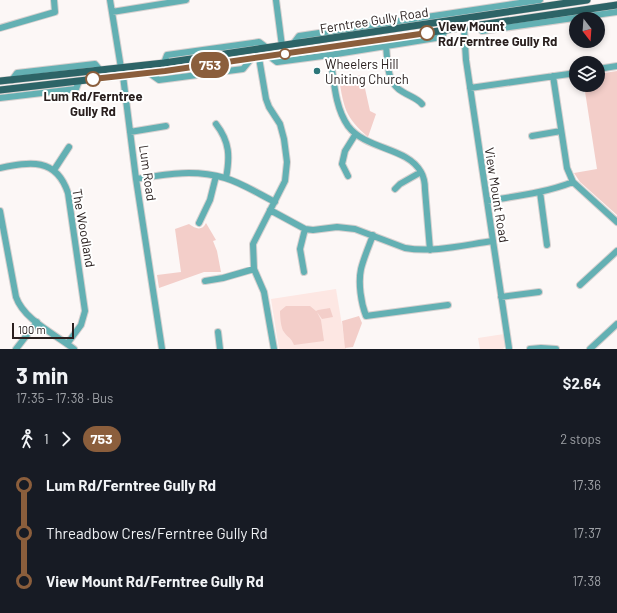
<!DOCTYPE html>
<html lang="en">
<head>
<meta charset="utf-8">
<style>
  body { margin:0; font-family:Barlow,sans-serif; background:#242831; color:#f1f3f6; height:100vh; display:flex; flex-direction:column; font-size:15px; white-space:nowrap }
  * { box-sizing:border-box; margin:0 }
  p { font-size:13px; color:#9ea1a6 }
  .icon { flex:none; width:22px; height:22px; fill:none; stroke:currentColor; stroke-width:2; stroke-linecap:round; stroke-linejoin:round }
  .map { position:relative; height:349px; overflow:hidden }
  .side { display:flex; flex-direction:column; background:#171b24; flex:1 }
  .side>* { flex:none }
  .badge { padding:0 8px; border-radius:13px; font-size:14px; line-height:26px }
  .needle { width:26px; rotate:163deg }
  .controls { position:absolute; left:569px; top:12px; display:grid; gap:8px }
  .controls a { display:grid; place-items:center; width:36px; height:36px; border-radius:50%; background:#171b24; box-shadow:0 2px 6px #0003; font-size:20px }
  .scale { position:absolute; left:12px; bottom:10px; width:62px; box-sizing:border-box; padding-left:4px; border:2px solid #2a201f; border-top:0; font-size:11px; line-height:14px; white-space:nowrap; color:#2a201f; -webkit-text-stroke:3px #fff; paint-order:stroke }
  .map>.badge { position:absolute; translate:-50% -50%; box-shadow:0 0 0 2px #fff }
  .legs { display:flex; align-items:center; gap:6px; height:44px; padding:0 16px; font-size:13px }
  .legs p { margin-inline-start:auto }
  .headline { display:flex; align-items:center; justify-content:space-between; height:68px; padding:0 16px }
  h1 { font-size:22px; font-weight:700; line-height:30px }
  ul { padding:0 16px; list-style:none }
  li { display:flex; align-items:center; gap:14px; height:48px; font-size:15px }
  li i { display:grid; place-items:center; width:6px; height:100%; margin:0 5px; background:currentColor }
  li i::after { content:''; width:10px; height:10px; margin:-5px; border:3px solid; border-radius:50%; background:#171b24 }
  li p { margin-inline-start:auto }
  li:first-child i { background:linear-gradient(#0000 50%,currentColor 0) }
  li:last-child i { background:linear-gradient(currentColor 50%,#0000 0) }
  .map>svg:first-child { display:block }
  .built { fill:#fde7e3 }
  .green { fill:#f3cec9 }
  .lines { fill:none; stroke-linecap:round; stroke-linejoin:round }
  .minor-casing { stroke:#d6d0cf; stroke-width:8 }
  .major-casing { stroke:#d6d0cf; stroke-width:8 }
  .minor { stroke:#63b0b3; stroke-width:6 }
  .major { stroke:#2d6467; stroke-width:7 }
  .line-1-casing { stroke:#fff; stroke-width:9 }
  .line-1 { stroke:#8b5e3c; stroke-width:6 }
  .stop-1-dot { fill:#fff; stroke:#8b5e3c; stroke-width:2 }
  .poi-dot { fill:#2c7679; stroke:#fff; stroke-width:1.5 }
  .labels { text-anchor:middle; stroke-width:4; stroke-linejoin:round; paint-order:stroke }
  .street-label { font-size:13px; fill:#2a201f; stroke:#fff }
  .stop-label { font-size:13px; font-weight:bold; fill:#2a201f; stroke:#fff; text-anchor:start }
  .poi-label { font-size:13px; fill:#2a201f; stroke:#fff; text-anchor:start }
</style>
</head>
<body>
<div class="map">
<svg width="617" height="349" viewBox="0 0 617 349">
  <rect width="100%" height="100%" fill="#fcf7f6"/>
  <path class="built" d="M336,289L346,349H279L271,299Z
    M504,334L506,345L503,349H480L478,338Z"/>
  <path class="green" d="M617,71V215L580,182L574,173L597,169L584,85H598V74Z
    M362,75L370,111L376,114L368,137C345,117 344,108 339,79Z
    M206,223L216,240L213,241L217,251L221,272H204L159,288L157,275L181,272L175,229L189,224C196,229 202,231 206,223Z
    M286,306H310L316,311L318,310L330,308L333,317L322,319L317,312L321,320L324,341L294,345C291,337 288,338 284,332C281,329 280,317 280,311Z
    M359,316L362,323L353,347L345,348L342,321Z"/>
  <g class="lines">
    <g class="minor-casing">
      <path id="minor" d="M110,0L121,68
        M276,0L282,46
        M112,12L186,0
        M477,26L482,31L617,12
        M0,28L55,12L54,0
        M464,28L466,60L509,348
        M293,44L299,36L540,0
        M386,46C388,63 386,83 403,92C409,96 417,98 422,104
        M330,55C334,78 334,106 348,126C366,150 407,147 421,172C424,177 425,184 425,190L430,250
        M269,56L277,62L330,55L442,37L445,30
        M259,58L266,99L269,107L280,124L284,139L287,162L285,181L253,244L254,269L264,292L274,349
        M164,63L167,55L259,42L267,48
        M598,69L617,66
        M149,73L159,80L243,69L251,59
        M123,76L136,179L162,349
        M553,76L567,168L573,182L617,222
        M12,80L17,73L95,64L100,70
        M470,88L576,73
        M0,98L76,89L79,81
        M216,124C230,142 230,157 226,178
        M130,132L166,126
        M532,136L561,131
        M0,168C30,162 56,157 68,193L85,311L81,325L67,344
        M54,170L69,147
        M348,176L342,164L345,151L355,135
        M136,179C167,174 194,169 225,178C242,183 259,194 275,202
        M395,189L400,184L421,172
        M540,192L547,245
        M487,201C516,196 545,193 573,182
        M270,210L305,229L313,230L337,227L355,229L405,248C433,253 464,245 493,241
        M0,211L16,297C24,320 55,334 74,349
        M199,223L210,200L216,176
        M373,235C369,246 364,257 361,269C358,283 361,303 366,316L448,305
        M304,272L300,249L305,229
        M205,281L223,278L254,269
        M580,285L617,251
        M501,297L539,292
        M218,332L220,349
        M16,349L37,322
        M530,349L541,348L556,349
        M590,349L617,324"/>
    </g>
    <g class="major-casing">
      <path id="major" d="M0,81L164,63L587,0
        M0,90L165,71L617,5"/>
    </g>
    <use href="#minor" class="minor"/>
    <use href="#major" class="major"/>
  </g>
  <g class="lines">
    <g class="line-1-casing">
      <path id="line-1" d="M93,79L165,71L427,33"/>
    </g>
    <use href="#line-1" class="line-1"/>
  </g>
  <g class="stop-1-dot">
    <circle cx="427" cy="33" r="7"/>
    <circle cx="285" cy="54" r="5"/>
    <circle cx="93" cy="79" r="7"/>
  </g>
  <circle class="poi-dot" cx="317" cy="71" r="4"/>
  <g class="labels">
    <g class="street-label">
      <text transform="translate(374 20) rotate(-9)" y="5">Ferntree Gully Road</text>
      <text transform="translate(148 173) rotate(82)" y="5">Lum Road</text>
      <text transform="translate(497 195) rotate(81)" y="5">View Mount Road</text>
      <text transform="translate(84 228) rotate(80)" y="5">The Woodland</text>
    </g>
    <g class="stop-label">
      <text x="438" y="31">View Mount<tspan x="438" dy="15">Rd/Ferntree Gully Rd</tspan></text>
      <text x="93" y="101" text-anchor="middle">Lum Rd/Ferntree<tspan x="93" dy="15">Gully Rd</tspan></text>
    </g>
    <g class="poi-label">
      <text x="325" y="69">Wheelers Hill<tspan x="325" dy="15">Uniting Church</tspan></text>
    </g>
  </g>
</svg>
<div class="controls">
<a><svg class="needle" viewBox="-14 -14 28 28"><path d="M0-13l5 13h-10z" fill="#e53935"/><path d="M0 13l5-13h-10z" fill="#9ea1a6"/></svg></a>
<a><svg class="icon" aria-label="layers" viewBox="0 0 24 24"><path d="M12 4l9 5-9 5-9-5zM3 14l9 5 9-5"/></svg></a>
</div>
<div class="scale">100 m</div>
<b class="badge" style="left:210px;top:65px;background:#8b5e3c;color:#fff">753</b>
</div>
<section class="side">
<div class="headline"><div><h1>3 min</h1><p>17:35 – 17:38 · Bus</p></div><b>$2.64</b></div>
<div class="legs"><svg class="icon" aria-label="walk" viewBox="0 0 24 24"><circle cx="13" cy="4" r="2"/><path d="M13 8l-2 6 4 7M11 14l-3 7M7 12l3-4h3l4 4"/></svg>1<svg class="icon" aria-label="forward" viewBox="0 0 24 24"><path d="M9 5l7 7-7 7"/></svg><b class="badge" style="background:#8b5e3c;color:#fff">753</b><p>2 stops</p></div>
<ul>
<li><i style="color:#8b5e3c"></i><b>Lum Rd/Ferntree Gully Rd</b><p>17:36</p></li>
<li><i style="color:#8b5e3c"></i><span>Threadbow Cres/Ferntree Gully Rd</span><p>17:37</p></li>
<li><i style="color:#8b5e3c"></i><b>View Mount Rd/Ferntree Gully Rd</b><p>17:38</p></li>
</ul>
</section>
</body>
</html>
